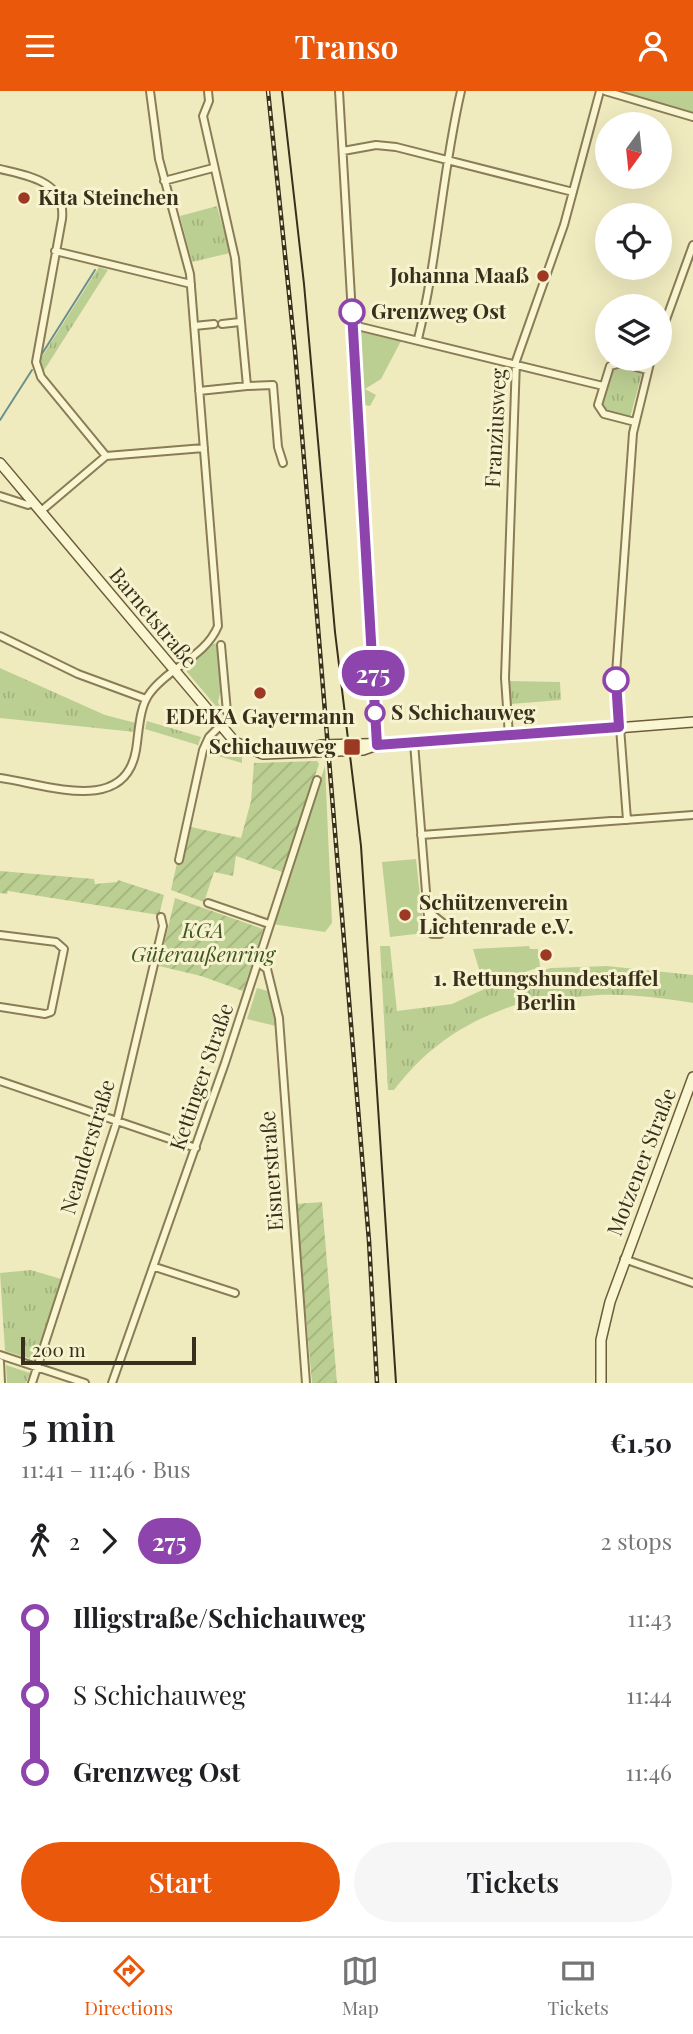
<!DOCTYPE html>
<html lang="en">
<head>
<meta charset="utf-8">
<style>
  body { margin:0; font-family:"Playfair Display",serif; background:#f6f6f6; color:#202124; height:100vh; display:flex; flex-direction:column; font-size:26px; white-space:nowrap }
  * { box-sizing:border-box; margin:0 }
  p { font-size:23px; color:#757577 }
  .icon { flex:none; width:38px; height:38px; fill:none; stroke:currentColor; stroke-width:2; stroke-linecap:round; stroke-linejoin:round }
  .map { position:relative; height:1292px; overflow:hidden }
  .side { display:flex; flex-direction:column; background:#fff; flex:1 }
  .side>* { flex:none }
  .badge { padding:0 14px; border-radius:23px; font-size:24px; line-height:46px }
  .needle { width:46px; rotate:195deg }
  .buttons { position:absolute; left:595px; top:21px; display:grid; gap:14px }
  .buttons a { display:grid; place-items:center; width:77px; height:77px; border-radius:50%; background:#fff; box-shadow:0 7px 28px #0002; font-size:35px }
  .scale { position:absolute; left:21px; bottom:18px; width:175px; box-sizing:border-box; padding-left:7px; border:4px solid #382f1c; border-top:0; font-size:19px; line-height:24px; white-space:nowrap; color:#382f1c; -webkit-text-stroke:5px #f7f3cf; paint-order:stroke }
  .map>.badge { position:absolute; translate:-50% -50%; box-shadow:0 0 0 4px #fff }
  .legs { display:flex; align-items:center; gap:10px; height:77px; padding:0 21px; font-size:23px }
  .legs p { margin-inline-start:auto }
  .head { display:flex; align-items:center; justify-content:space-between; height:119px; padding:0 21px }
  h1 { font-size:38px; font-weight:600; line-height:52px }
  .cta { display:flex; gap:14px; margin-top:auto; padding:14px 21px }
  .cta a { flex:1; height:80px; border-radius:42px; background:#ea580c; color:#fff; font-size:28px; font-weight:600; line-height:80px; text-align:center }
  .cta a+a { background:#f6f6f6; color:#202124 }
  ul { padding:0 21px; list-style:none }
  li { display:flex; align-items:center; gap:24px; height:77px; font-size:26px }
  li i { display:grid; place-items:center; width:10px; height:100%; margin:0 9px; background:currentColor }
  li i::after { content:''; width:18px; height:18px; margin:-9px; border:5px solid; border-radius:50%; background:#fff }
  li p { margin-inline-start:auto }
  li:first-child i { background:linear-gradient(#0000 50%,currentColor 0) }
  li:last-child i { background:linear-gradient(currentColor 50%,#0000 0) }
  header { display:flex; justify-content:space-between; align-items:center; height:91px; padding:0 21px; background:#ea580c; color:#fff; font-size:32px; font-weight:600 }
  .tabs { display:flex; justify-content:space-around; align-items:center; height:98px; border-top:2px solid #e0e0e0; background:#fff; font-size:19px; color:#757577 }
  .tabs a { display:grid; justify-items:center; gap:4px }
  .tabs .current { color:#ea580c }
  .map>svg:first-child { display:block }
  .grass { fill:#bccf92 }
  .park { fill:url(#park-tufts) }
  .garden { fill:url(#garden-furrows) }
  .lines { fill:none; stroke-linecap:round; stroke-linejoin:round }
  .stream { stroke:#69908e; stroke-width:2 }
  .street-casing { stroke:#8a7c56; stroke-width:10 }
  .secondary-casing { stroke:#6b5c3a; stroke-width:12 }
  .street { stroke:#fbf6d2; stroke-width:6 }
  .secondary { stroke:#fbf6d2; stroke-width:9 }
  .tram { stroke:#382f1c; stroke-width:2 }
  .rail-casing { stroke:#382f1c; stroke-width:4.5 }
  .rail { stroke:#f7f3cf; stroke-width:2; stroke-dasharray:5; stroke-linecap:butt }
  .line-1-casing { stroke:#fff; stroke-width:16 }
  .line-1 { stroke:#8e44ad; stroke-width:10 }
  .poi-dot { fill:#9c3923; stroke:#f7f3cf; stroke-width:2.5 }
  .stop-1-dot { fill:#fff; stroke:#8e44ad; stroke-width:3.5 }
  .labels { text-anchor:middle; stroke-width:6; stroke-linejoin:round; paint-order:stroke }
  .poi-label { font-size:21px; font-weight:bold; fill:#382f1c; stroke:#f7f3cf; text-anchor:start }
  .stop-label { font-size:21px; font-weight:bold; fill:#382f1c; stroke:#f7f3cf; text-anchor:start }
  .street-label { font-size:21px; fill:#382f1c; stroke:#f7f3cf }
  .park-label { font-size:21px; font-style:italic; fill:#3e5621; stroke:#f7f3cf }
</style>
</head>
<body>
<header><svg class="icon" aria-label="menu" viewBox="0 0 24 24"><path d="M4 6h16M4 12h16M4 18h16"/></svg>Transo<svg class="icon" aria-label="person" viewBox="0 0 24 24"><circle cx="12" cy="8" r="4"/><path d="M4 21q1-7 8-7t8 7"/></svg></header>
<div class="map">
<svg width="693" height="1292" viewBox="0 0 693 1292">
  <defs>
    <pattern id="park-tufts" width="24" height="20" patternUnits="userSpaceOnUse" patternTransform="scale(1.75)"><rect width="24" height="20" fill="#bccf92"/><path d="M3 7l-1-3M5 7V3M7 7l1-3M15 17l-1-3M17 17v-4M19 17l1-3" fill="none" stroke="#a2b27d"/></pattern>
    <pattern id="garden-furrows" width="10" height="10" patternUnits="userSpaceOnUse" patternTransform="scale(1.75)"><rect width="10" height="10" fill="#bccf92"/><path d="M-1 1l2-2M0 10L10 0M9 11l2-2" fill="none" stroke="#a2b27d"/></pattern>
  </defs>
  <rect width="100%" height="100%" fill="#f0ebbf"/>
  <path class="grass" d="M622,0H693V21Z
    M361,239L401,250L381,288L365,298L376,304L370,315L364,314Z
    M219,552L223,589L218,611L225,626L187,581V574L212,553Z
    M325,675L332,832L325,841L272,833Z
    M416,768L424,842L390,846L382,771Z
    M529,855L530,858H538L540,876L484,895L473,858Z
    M257,897L271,901L276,935L247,928Z"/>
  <path class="park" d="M217,115L230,162L192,171L180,125Z
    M99,176L108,179L43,281L40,269Z
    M618,275L642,282L630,327L605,320L602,315L611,278Z
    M0,577L105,624L136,632L135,641L0,627Z
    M509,590L560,591L561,609L511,613Z
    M147,630L201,646L198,654L145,638Z
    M215,648L242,666V672L208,662Z
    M380,855H390L397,920L452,913L506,888L551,877L607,875L693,884V912C642,904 596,898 546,913L540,906C478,924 434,947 394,999H388Z
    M31,1179L61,1188L35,1269L5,1260L0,1182Z
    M6,1274L30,1282L26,1292H7Z"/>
  <path class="garden" d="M317,670L319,673L282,781L236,765L233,785L214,781L204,811L171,799L177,772L182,773L191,736L241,747L251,710L254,672Z
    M0,780L94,788L95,793L117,791L118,789L164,804L159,824L8,800L7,803L0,802Z
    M175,807L263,838L243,900L201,885L159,875Z
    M322,1111L337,1292H312L296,1113Z"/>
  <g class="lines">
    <path class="stream" d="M40,266L95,179
      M0,329L32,279"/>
    <g class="street-casing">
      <path id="street" d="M339,0L377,654
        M605,0L693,26
        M343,60L376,54L396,56L573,101
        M0,78C28,85 66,90 62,128L36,271L41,286L106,365
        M164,90L213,77
        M55,160L191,193
        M222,233L240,231
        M353,234L603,295
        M194,235L214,233
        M660,245L693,154
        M418,248C438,166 442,81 461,0
        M247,295L273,294L278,356L283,372
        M199,300L247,295L235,167L203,25L209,10L208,0
        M635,331L604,323L598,314L610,275L621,272L647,279
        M0,405L28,414L34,412
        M41,420L106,365L204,357
        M0,545L78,583L146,608
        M221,554L227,621
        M509,645L505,587L516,270L564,134L600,0
        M414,652L429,838L432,843H440L443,832L428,820
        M0,687C46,693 125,725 136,659C139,641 139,616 150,602C168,577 206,565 218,535L190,183L159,68L150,0
        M627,729L616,583L633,342L651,268
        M421,744L693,724
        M179,769L203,659L209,646L220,635
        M208,812L269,833
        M0,844L56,851L64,858L51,921L45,923L0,916
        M259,872L267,878L279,927L306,1292
        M0,990L196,1057
        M624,1168L693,1192
        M155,1176L235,1202
        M0,1264L85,1292
        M0,1271L1,1292
        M32,1292L117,1030L163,835L161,826
        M112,1292L225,972L317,689"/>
    </g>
    <g class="secondary-casing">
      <path id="secondary" d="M0,372L235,651L263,663L363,659L377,654
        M302,660L321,654L438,651L693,631
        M601,1292V1249L610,1211L693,986"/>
    </g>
    <use href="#street" class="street"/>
    <use href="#secondary" class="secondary"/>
    <path class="tram" d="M282,0L304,193L335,541L361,755L396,1292"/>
    <g class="rail-casing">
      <path id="rail" d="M268,0L295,260L369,1150L377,1292"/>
    </g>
    <use href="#rail" class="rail"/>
  </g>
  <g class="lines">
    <g class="line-1-casing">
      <path id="line-1" d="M352,221L377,654L619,636L616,589"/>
    </g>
    <use href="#line-1" class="line-1"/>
  </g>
  <g class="poi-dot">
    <circle cx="24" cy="107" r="7"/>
    <circle cx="543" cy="185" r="7"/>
    <circle cx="260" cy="602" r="7"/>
    <rect x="343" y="647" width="18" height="18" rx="3.5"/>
    <circle cx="405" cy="824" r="7"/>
    <circle cx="546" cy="864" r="7"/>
  </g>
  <g class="stop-1-dot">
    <circle cx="352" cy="221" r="12"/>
    <circle cx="616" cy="589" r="12"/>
    <circle cx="375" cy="622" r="9"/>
  </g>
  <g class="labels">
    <g class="poi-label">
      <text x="38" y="114">Kita Steinchen</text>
      <text x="529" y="192" text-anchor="end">Johanna Maaß</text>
      <text x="260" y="633" text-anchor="middle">EDEKA Gayermann</text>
      <text x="336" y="663" text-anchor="end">Schichauweg</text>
      <text x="419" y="819">Schützenverein<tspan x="419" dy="24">Lichtenrade e.V.</tspan></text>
      <text x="546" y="895" text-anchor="middle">1. Rettungshundestaffel<tspan x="546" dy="24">Berlin</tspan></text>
    </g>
    <g class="stop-label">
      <text x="371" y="228">Grenzweg Ost</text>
      <text x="391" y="629">S Schichauweg</text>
    </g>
    <g class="street-label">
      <text transform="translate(496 337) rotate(-87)" y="7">Franziusweg</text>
      <text transform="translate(153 527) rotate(50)" y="7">Barnetstraße</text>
      <text transform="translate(202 986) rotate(-71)" y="7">Kettinger Straße</text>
      <text transform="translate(88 1056) rotate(-73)" y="7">Neanderstraße</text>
      <text transform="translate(642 1071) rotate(-69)" y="7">Motzener Straße</text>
      <text transform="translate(272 1080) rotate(-94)" y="7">Eisnerstraße</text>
    </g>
    <g class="park-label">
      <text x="203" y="847">KGA<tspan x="203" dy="24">Güteraußenring</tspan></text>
    </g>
  </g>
</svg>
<div class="buttons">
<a><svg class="needle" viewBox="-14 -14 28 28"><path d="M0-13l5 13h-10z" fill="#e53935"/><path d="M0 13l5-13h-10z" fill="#757577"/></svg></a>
<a><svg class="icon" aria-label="locate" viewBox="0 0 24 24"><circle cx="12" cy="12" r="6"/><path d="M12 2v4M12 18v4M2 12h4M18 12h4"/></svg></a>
<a><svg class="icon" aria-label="layers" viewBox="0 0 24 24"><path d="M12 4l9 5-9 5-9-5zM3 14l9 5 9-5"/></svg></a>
</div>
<div class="scale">200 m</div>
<b class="badge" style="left:373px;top:582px;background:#8e44ad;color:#fff">275</b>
</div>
<section class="side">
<div class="head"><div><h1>5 min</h1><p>11:41 – 11:46 · Bus</p></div><b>€1.50</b></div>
<div class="legs"><svg class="icon" aria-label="walk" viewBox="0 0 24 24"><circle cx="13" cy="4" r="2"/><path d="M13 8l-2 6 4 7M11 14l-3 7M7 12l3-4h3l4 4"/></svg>2<svg class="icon" aria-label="forward" viewBox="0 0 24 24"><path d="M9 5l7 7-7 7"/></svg><b class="badge" style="background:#8e44ad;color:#fff">275</b><p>2 stops</p></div>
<ul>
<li><i style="color:#8e44ad"></i><b>Illigstraße/Schichauweg</b><p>11:43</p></li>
<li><i style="color:#8e44ad"></i><span>S Schichauweg</span><p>11:44</p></li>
<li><i style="color:#8e44ad"></i><b>Grenzweg Ost</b><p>11:46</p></li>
</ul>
<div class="cta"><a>Start</a><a>Tickets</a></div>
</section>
<nav class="tabs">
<a class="current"><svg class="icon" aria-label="directions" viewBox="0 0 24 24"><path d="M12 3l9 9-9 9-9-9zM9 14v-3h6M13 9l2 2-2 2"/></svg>Directions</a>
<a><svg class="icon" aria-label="map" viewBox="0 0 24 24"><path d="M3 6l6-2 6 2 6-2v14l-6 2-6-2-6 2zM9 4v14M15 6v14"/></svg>Map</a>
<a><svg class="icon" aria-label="tickets" viewBox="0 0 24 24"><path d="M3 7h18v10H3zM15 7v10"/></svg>Tickets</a>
</nav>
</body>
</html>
